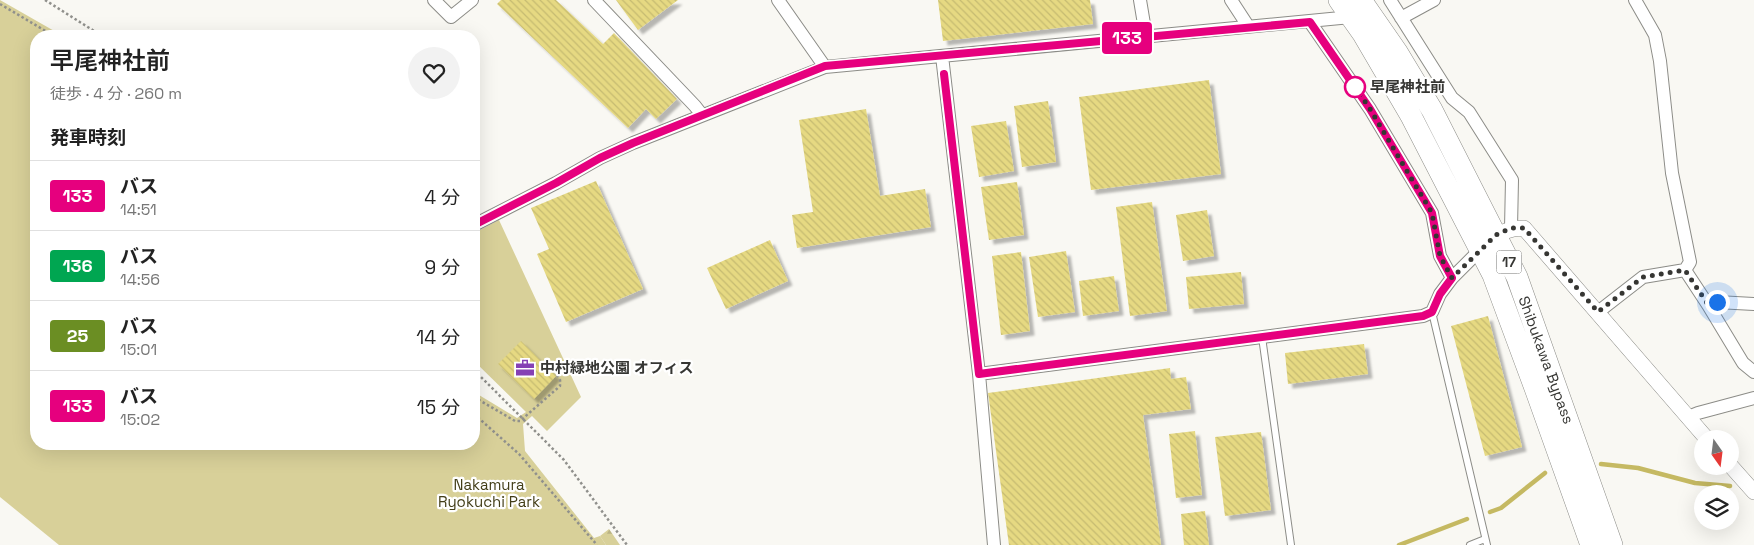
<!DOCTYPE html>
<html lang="ja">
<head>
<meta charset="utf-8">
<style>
  body { margin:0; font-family:"Space Grotesk","Noto Sans JP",sans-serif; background:#f2f2f2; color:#222; height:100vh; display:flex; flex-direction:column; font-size:19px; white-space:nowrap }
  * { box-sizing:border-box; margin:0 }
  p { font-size:16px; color:#767676 }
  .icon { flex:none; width:28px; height:28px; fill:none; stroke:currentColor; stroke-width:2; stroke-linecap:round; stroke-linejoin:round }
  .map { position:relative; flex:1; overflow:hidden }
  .details { position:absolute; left:30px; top:30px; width:450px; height:420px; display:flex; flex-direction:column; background:#fff; border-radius:20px; box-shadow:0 5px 20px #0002 }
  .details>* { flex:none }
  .badge { padding:0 10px; border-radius:4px; font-size:18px; line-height:32px }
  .needle { width:32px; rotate:166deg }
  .fabs { position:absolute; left:1694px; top:430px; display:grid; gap:10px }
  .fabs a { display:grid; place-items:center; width:45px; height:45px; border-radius:50%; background:#fff; box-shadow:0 5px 20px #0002; font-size:25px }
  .you { position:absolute; width:25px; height:25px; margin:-12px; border:4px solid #fff; border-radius:50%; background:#1a73e8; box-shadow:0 0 0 8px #1a73e833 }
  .map>.badge { position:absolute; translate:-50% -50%; box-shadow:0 0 0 2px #fff }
  h2 { padding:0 20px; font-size:19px; line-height:45px }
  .round { display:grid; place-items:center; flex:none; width:52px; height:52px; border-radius:26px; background:#f2f2f2 }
  .summary { display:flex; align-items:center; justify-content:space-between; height:85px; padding:0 20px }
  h1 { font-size:24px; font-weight:600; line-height:38px }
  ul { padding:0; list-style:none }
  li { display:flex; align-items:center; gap:15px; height:70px; padding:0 20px; border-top:1px solid #e0e0e0 }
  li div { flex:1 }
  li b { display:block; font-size:19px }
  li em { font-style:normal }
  li .badge { min-width:55px; font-weight:700; text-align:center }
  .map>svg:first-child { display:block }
  .forest { fill:url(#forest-firs) }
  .green { fill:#d8d099 }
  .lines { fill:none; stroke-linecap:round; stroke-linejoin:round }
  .stream { stroke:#c5b962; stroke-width:4.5 }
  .building { fill:url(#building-back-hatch); filter:url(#shadow) }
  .service-casing { stroke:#8c8c87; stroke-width:8 }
  .minor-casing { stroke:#8c8c87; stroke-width:14 }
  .tertiary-casing { stroke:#8c8c87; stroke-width:16 }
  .trunk-casing { stroke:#8c8c87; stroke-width:22 }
  .path { stroke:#90908c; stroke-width:2.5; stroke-dasharray:2.5 2.5; stroke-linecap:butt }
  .service { stroke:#fff; stroke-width:6 }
  .minor { stroke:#fff; stroke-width:12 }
  .tertiary { stroke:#fff; stroke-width:15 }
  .trunk { stroke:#fff; stroke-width:21 }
  .line-casing { stroke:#fff; stroke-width:11 }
  .line { stroke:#e6007e; stroke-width:8 }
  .walk { stroke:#363633; stroke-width:5; stroke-dasharray:0 9 }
  .stop-dot { fill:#fff; stroke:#e6007e; stroke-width:2.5 }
  .labels { text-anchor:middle; stroke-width:4.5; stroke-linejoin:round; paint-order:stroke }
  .shield { fill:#fff; stroke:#727270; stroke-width:1 }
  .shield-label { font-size:14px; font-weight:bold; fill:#363633 }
  .stop-label { font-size:15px; font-weight:bold; fill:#363633; stroke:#fff; text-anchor:start }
  .street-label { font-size:15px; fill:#363633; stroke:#fff }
  .poi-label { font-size:15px; font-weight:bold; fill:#363633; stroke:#fff; text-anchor:start }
  .park-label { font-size:15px; fill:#433e18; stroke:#fff }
</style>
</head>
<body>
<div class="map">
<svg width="1754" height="545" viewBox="0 0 1754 545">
  <defs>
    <pattern id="forest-firs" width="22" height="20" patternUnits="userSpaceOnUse" patternTransform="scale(1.25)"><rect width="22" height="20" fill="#d8d099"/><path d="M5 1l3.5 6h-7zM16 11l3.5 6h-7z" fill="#bab384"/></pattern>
    <pattern id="building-back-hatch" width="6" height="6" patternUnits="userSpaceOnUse" patternTransform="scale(1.25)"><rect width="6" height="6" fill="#e6d982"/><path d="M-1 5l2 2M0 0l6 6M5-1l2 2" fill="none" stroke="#c6bb71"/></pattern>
    <filter id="shadow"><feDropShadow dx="4.5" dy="4.5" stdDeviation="1" flood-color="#0004"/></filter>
  </defs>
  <rect width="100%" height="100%" fill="#f9f8f3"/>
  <path class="forest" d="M609,529L620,545H606L600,536Z"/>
  <path class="green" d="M0,0L63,36H36V444H474V392L517,418L526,412L474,361V233L499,220L581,397L547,431L532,416L523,424L525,451L594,538L600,536L606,545H59L0,497Z"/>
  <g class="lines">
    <path class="stream" d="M1601,464L1638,468L1695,483L1730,486
      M1490,512L1501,508L1545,473
      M1399,545L1467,519"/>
  </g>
  <path class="building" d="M501,0H556L603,44L614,33L677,99L656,119L646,109L628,128L497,4Z
    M616,0H678L638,30Z
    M938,0H1090L1093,24L943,41Z
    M1209,80L1221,174L1091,190L1079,97Z
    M1048,101L1056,162L1022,167L1014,106Z
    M866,109L880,196L925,189L931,227L797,248L792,215L813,212L799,120Z
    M1006,121L1014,171L979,177L971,126Z
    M596,181L643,289L566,322L537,254L549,249L531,208Z
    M1017,182L1024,235L989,240L981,187Z
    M1152,202L1167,311L1130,316L1116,207Z
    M1207,210L1214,256L1183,261L1176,215Z
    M770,240L788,281L726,309L707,268Z
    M1066,251L1075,312L1038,317L1029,257Z
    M1021,252L1030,331L1001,335L992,256Z
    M1241,272L1244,304L1189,309L1186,277Z
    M1114,276L1119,311L1083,316L1079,281Z
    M1488,316L1522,447L1485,456L1451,326Z
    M521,341L556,376L534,399L498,364Z
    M1364,344L1368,374L1288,384L1285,353Z
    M1170,368L1171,379L1186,377L1191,409L1143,415L1161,545H1009L988,393Z
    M1195,431L1202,495L1176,498L1169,434Z
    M1261,432L1271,510L1225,516L1215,437Z
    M1205,511L1209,545H1184L1181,514Z"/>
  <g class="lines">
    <g class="service-casing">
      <path id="service" d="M1432,312L1487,545
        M1262,337L1291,545
        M1470,545L1485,539"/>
    </g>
    <g class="minor-casing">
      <path id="minor" d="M434,0L451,17L472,0
        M594,0L695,106L702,115
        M778,0L825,67
        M1140,0L1146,36
        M1231,0L1248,26
        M1390,0L1452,98L1469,112L1512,180L1511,228
        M1635,0L1655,35L1660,61L1672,173L1690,262L1685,270L1708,305L1743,363L1754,372
        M1401,18L1434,0
        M1310,22L1370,109L1432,213L1440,256L1452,278
        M942,56L979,374L994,545
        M474,225L556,183L600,158L633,143L825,67L1351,17
        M1709,306L1717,302L1754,304
        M1598,312L1643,277L1685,270
        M979,374L1423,316L1432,312L1440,294L1452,278L1480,250
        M1688,417L1698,413L1754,398"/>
    </g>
    <g class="tertiary-casing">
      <path id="tertiary" d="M1489,242C1499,232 1510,228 1524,228L1707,439
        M1730,465L1754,492"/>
    </g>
    <g class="trunk-casing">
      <path id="trunk" d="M1339,0L1363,34L1411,116L1493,275L1536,391L1591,545
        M1361,0L1397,52L1432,110L1517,277L1612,545"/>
    </g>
    <path class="path" d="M45,0L102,36
      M0,4L54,36
      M474,370L564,460L627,545
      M474,397L515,421H520L560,386V380L550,362
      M474,414L519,454L597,545"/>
    <use href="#service" class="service"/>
    <use href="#minor" class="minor"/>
    <use href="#tertiary" class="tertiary"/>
    <use href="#trunk" class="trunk"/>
  </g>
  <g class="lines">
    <g class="line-casing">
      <path id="line" d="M474,225L556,183L600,158L633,143L825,66L1310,22L1370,109L1432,213L1440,256L1452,278L1440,294L1432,312L1423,316L979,374L944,74"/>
    </g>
    <use href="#line" class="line"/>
    <path class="walk" d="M1355,87L1370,109L1432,213L1440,256L1452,278L1496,235L1511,228H1524L1598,312L1643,277L1685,270L1709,306L1717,302"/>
  </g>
  <defs>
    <g id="office-bare" transform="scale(1.5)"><path d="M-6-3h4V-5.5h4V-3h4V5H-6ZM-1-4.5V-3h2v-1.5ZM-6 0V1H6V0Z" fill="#8540b4" stroke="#fff" stroke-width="2.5" paint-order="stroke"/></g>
  </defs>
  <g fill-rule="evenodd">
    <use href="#office-bare" x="525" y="368"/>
  </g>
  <circle class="stop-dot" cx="1355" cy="87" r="10"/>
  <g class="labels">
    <rect class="shield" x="1496.5" y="250.5" width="25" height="23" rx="4"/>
    <g class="shield-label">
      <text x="1509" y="267">17</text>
    </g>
    <g class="stop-label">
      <text x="1370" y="92">早尾神社前</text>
    </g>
    <g class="street-label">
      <text transform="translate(1546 360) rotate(70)" y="5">Shibukawa Bypass</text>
    </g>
    <g class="poi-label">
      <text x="540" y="373">中村緑地公園 オフィス</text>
    </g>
    <g class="park-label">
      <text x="489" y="490">Nakamura<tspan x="489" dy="17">Ryokuchi Park</tspan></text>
    </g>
  </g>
</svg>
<div class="fabs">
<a><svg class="needle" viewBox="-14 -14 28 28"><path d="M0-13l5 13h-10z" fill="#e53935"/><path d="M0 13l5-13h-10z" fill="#767676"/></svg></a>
<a><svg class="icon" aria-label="layers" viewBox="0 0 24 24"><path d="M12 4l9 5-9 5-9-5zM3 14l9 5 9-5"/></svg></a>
</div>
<div class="you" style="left:1717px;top:302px"></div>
<b class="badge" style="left:1127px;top:38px;background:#e6007e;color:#fff">133</b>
<section class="details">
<div class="summary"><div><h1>早尾神社前</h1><p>徒歩 · 4 分 · 260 m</p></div><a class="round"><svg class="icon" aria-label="heart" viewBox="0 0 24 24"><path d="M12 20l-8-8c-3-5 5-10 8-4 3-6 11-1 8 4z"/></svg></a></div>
<h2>発車時刻</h2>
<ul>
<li><span class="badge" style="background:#e6007e;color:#fff">133</span><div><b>バス</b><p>14:51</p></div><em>4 分</em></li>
<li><span class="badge" style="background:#00a651;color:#fff">136</span><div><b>バス</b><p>14:56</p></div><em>9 分</em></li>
<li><span class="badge" style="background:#6b8e23;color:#fff">25</span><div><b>バス</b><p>15:01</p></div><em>14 分</em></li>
<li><span class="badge" style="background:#e6007e;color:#fff">133</span><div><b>バス</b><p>15:02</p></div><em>15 分</em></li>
</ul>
</section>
</div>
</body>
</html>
